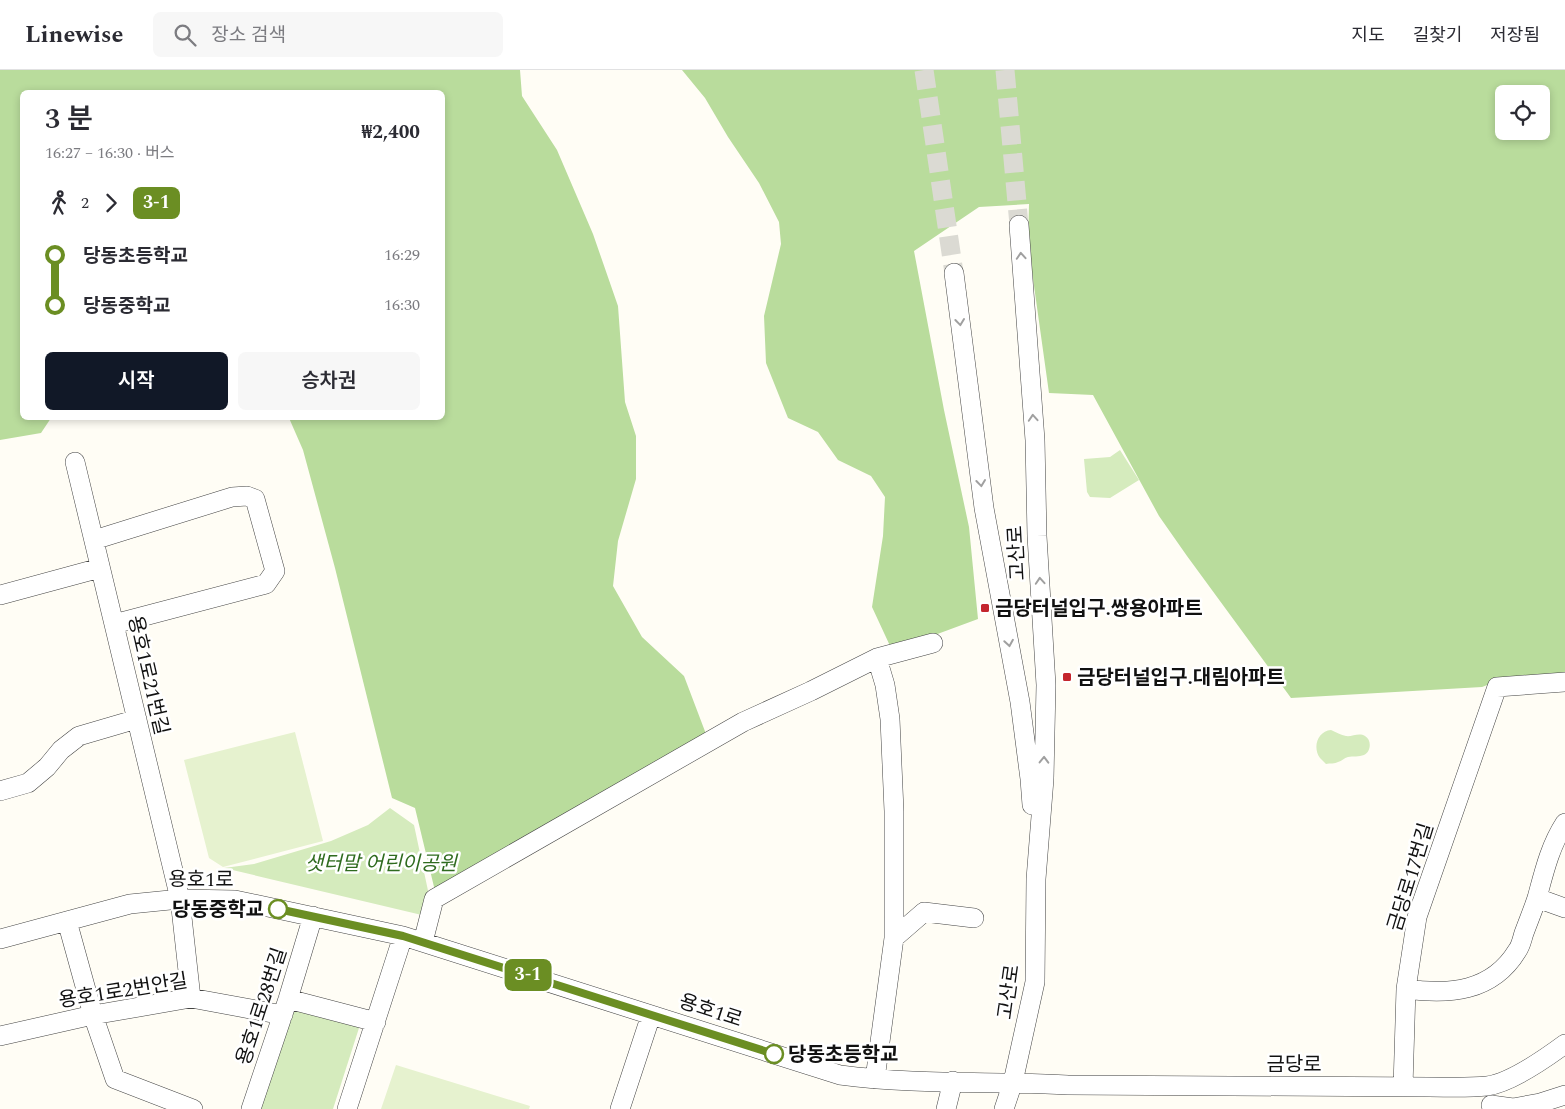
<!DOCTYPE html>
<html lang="ko">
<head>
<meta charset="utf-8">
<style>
  body { margin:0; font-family:Spectral,"Noto Sans KR",serif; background:#f7f7f7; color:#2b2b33; height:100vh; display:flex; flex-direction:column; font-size:19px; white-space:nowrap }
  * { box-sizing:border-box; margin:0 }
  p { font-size:16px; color:#7c7c81 }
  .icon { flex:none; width:28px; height:28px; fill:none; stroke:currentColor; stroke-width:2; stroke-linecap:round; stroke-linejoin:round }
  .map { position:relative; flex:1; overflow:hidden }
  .details { position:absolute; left:20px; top:20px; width:425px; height:330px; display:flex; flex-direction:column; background:#fff; border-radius:8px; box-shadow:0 2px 8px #0003 }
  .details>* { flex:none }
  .badge { padding:0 10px; border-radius:8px; font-size:18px; line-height:32px }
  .controls { position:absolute; left:1495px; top:15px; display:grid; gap:10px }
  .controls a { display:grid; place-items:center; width:55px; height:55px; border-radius:8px; background:#fff; box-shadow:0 2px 8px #0003; font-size:25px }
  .map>.badge { position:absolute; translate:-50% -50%; box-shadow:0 0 0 2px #fff }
  .legs { display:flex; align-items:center; gap:8px; height:55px; padding:0 25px; font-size:16px }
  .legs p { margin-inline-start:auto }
  .head { display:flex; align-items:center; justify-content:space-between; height:85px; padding:0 25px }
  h1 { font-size:28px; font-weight:600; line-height:38px }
  .cta { display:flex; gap:10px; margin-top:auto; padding:10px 25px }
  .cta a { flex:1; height:58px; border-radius:8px; background:#111827; color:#fff; font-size:20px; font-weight:600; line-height:58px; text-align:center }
  .cta a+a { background:#f7f7f7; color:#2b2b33 }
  ul { padding:0 25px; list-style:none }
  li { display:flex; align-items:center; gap:18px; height:50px; font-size:19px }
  li i { display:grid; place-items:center; width:8px; height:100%; margin:0 6px; background:currentColor }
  li i::after { content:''; width:12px; height:12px; margin:-6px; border:4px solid; border-radius:50%; background:#fff }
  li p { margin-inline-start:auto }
  li:first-child i { background:linear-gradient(#0000 50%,currentColor 0) }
  li:last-child i { background:linear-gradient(currentColor 50%,#0000 0) }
  header { display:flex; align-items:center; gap:30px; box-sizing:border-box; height:70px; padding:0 25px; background:#fff; border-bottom:1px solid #e1e1e2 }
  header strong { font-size:24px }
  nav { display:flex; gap:28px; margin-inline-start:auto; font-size:18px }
  .search { width:350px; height:45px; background:#f7f7f7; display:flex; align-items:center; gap:12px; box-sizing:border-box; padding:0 18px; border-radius:8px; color:#7c7c81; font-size:19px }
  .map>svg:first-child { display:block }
  .green { fill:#d5ebbd }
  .forest { fill:#b9dc9c; fill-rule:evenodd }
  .pitch { fill:#e6f2cf }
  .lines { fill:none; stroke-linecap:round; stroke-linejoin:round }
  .minor-tunnel { stroke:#dbdad3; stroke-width:19; stroke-dasharray:19 9; stroke-linecap:butt }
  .minor-casing { stroke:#444; stroke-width:20 }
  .minor { stroke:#fff; stroke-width:19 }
  .oneway { stroke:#a0a0a0 }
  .line-1-casing { stroke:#fff; stroke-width:11 }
  .line-1 { stroke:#6b8e23; stroke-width:8 }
  .poi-dot { fill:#c4262e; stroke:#fff; stroke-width:2 }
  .stop-1-dot { fill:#fff; stroke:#6b8e23; stroke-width:2.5 }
  .labels { text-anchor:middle; stroke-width:5; stroke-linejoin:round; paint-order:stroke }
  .street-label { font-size:20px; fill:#111; stroke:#fff }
  .poi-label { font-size:20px; font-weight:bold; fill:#111; stroke:#fff; text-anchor:start }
  .park-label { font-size:20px; font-style:italic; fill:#2f6b1f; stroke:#fff }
  .stop-label { font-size:20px; font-weight:bold; fill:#111; stroke:#fff; text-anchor:end }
</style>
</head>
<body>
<header>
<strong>Linewise</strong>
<div class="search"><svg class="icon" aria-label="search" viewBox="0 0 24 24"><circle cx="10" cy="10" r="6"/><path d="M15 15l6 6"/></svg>장소 검색</div>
<nav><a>지도</a><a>길찾기</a><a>저장됨</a></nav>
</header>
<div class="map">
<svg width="1565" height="1039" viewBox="0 0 1565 1039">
  <rect width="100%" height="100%" fill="#fffdf5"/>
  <path class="green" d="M1120,380L1139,410L1110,428L1090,427L1087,422L1084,389L1110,387Z
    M1331,660C1336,662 1341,665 1346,666C1352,667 1359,662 1365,666C1372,670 1371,682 1364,685C1359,687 1353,686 1348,687C1344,688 1342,691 1338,692C1335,694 1330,693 1326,694C1324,692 1322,690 1320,688C1312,677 1318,661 1331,660Z
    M390,738L414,755L430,830L426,846L224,798L254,794L331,771L368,755Z
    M293,938L356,952L359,958L333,1039H260Z"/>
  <path class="forest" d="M0,0H520L522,26L557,80L593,164L618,236L625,332L636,366V409L618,471L613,516L642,567L684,606L706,664L435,821L415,738L392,728L335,498L303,380L289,348H442V22H22V348H51L41,363L0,370Z
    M682,0H1565V605L1506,608L1482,617L1291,628L1187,486L1159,446L1093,325L1049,323L1028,173L1029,134L979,137L914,181L944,340L969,457L978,549L932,566L891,578L872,537L883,466L885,427L871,406L838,390L818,362L788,348L766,293L764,246L781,174L779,152L759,113L728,67L705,28ZM1504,24H1541V61H1504Z"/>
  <path class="pitch" d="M295,662L323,771L223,797L209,788L184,690Z
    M396,995L530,1036L529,1039H381Z"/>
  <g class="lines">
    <path class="minor-tunnel" d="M924,0L954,203
      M1005,0L1019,155"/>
    <g class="minor-casing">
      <path id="minor" d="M954,203L984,438L1020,632L1030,709L1032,735
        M75,392L180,829L191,928
        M94,470L232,427L247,426L255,429L275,501L266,514L114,554
        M0,525L100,498
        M0,721L28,713L47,697L61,680L79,666L137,649
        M1537,828L1565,838
        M67,851L93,945L115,1009L193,1039
        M894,868L924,842L974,848
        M0,869L130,834L180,829L235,830L403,866L840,1005C915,1015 992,1011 1068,1015L1429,1017C1449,1017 1468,1018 1487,1016C1511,1013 1546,988 1565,974
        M423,872L434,829L743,652L811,621L877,588L933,573
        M1406,919C1449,925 1492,922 1517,881C1521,876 1522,869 1524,863C1528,852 1533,840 1537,828C1544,802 1550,776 1565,753
        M288,929L376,952
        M0,966L93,945L191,928L283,945
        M875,1009L894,868V741L890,649L885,615L877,588
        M1403,1017L1406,919L1417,847L1497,617L1565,612
        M1491,1035L1513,1038L1540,1033L1565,1025
        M251,1039L288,929L313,846
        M347,1039L403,866
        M620,1039L651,945
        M946,1039L953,1011
        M1004,1039L1013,1012L1035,912L1036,809L1044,709L1046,615L1037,466L1035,370L1019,155"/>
    </g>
    <use href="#minor" class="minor"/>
  </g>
  <defs><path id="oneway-chevron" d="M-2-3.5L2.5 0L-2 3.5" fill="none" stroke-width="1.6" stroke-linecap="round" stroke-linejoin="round" transform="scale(1.25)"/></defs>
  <g class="oneway">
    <use href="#oneway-chevron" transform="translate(1021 186) rotate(-94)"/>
    <use href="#oneway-chevron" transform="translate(960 252) rotate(83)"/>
    <use href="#oneway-chevron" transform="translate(1033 348) rotate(-94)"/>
    <use href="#oneway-chevron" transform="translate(981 413) rotate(83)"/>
    <use href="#oneway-chevron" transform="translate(1040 511) rotate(-94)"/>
    <use href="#oneway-chevron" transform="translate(1009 573) rotate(81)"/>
    <use href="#oneway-chevron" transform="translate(1044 690) rotate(-89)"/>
  </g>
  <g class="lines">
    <g class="line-1-casing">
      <path id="line-1" d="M278,839L403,866L774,984"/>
    </g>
    <use href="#line-1" class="line-1"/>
  </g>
  <g class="poi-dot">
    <rect x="980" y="533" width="10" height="10" rx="2.5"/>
    <rect x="1062" y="602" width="10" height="10" rx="2.5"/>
  </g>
  <g class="stop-1-dot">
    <circle cx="278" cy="839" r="9"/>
    <circle cx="774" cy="984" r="9"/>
  </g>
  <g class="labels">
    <g class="street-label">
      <text transform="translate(1016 483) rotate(-93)" y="7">고산로</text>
      <text transform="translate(149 605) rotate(77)" y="7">용호1로21번길</text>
      <text transform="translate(1410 807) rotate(-73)" y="7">금당로17번길</text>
      <text x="201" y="816">용호1로</text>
      <text transform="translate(123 920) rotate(-9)" y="7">용호1로2번안길</text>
      <text transform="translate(1008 922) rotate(-82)" y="7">고산로</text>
      <text transform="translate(261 936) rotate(-72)" y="7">용호1로28번길</text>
      <text transform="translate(711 940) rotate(18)" y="7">용호1로</text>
      <text x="1294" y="1001">금당로</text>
    </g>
    <g class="poi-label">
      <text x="995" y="545">금당터널입구.쌍용아파트</text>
      <text x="1077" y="614">금당터널입구.대림아파트</text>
    </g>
    <g class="park-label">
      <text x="381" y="800">샛터말 어린이공원</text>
    </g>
    <g class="stop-label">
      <text x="264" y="846">당동중학교</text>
      <text x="788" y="991" text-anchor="start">당동초등학교</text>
    </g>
  </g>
</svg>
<div class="controls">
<a><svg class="icon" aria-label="locate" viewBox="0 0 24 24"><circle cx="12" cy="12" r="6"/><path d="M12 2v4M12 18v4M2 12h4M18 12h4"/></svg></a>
</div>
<b class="badge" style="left:528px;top:905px;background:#6b8e23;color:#fff">3-1</b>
<section class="details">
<div class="head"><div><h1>3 분</h1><p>16:27 – 16:30 · 버스</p></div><b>₩2,400</b></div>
<div class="legs"><svg class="icon" aria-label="walk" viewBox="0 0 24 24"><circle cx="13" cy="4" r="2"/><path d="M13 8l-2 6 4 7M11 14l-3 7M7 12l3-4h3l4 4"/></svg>2<svg class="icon" aria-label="forward" viewBox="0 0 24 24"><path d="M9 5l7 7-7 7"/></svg><b class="badge" style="background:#6b8e23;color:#fff">3-1</b></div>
<ul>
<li><i style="color:#6b8e23"></i><b>당동초등학교</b><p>16:29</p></li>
<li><i style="color:#6b8e23"></i><b>당동중학교</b><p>16:30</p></li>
</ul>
<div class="cta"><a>시작</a><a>승차권</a></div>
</section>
</div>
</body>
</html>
